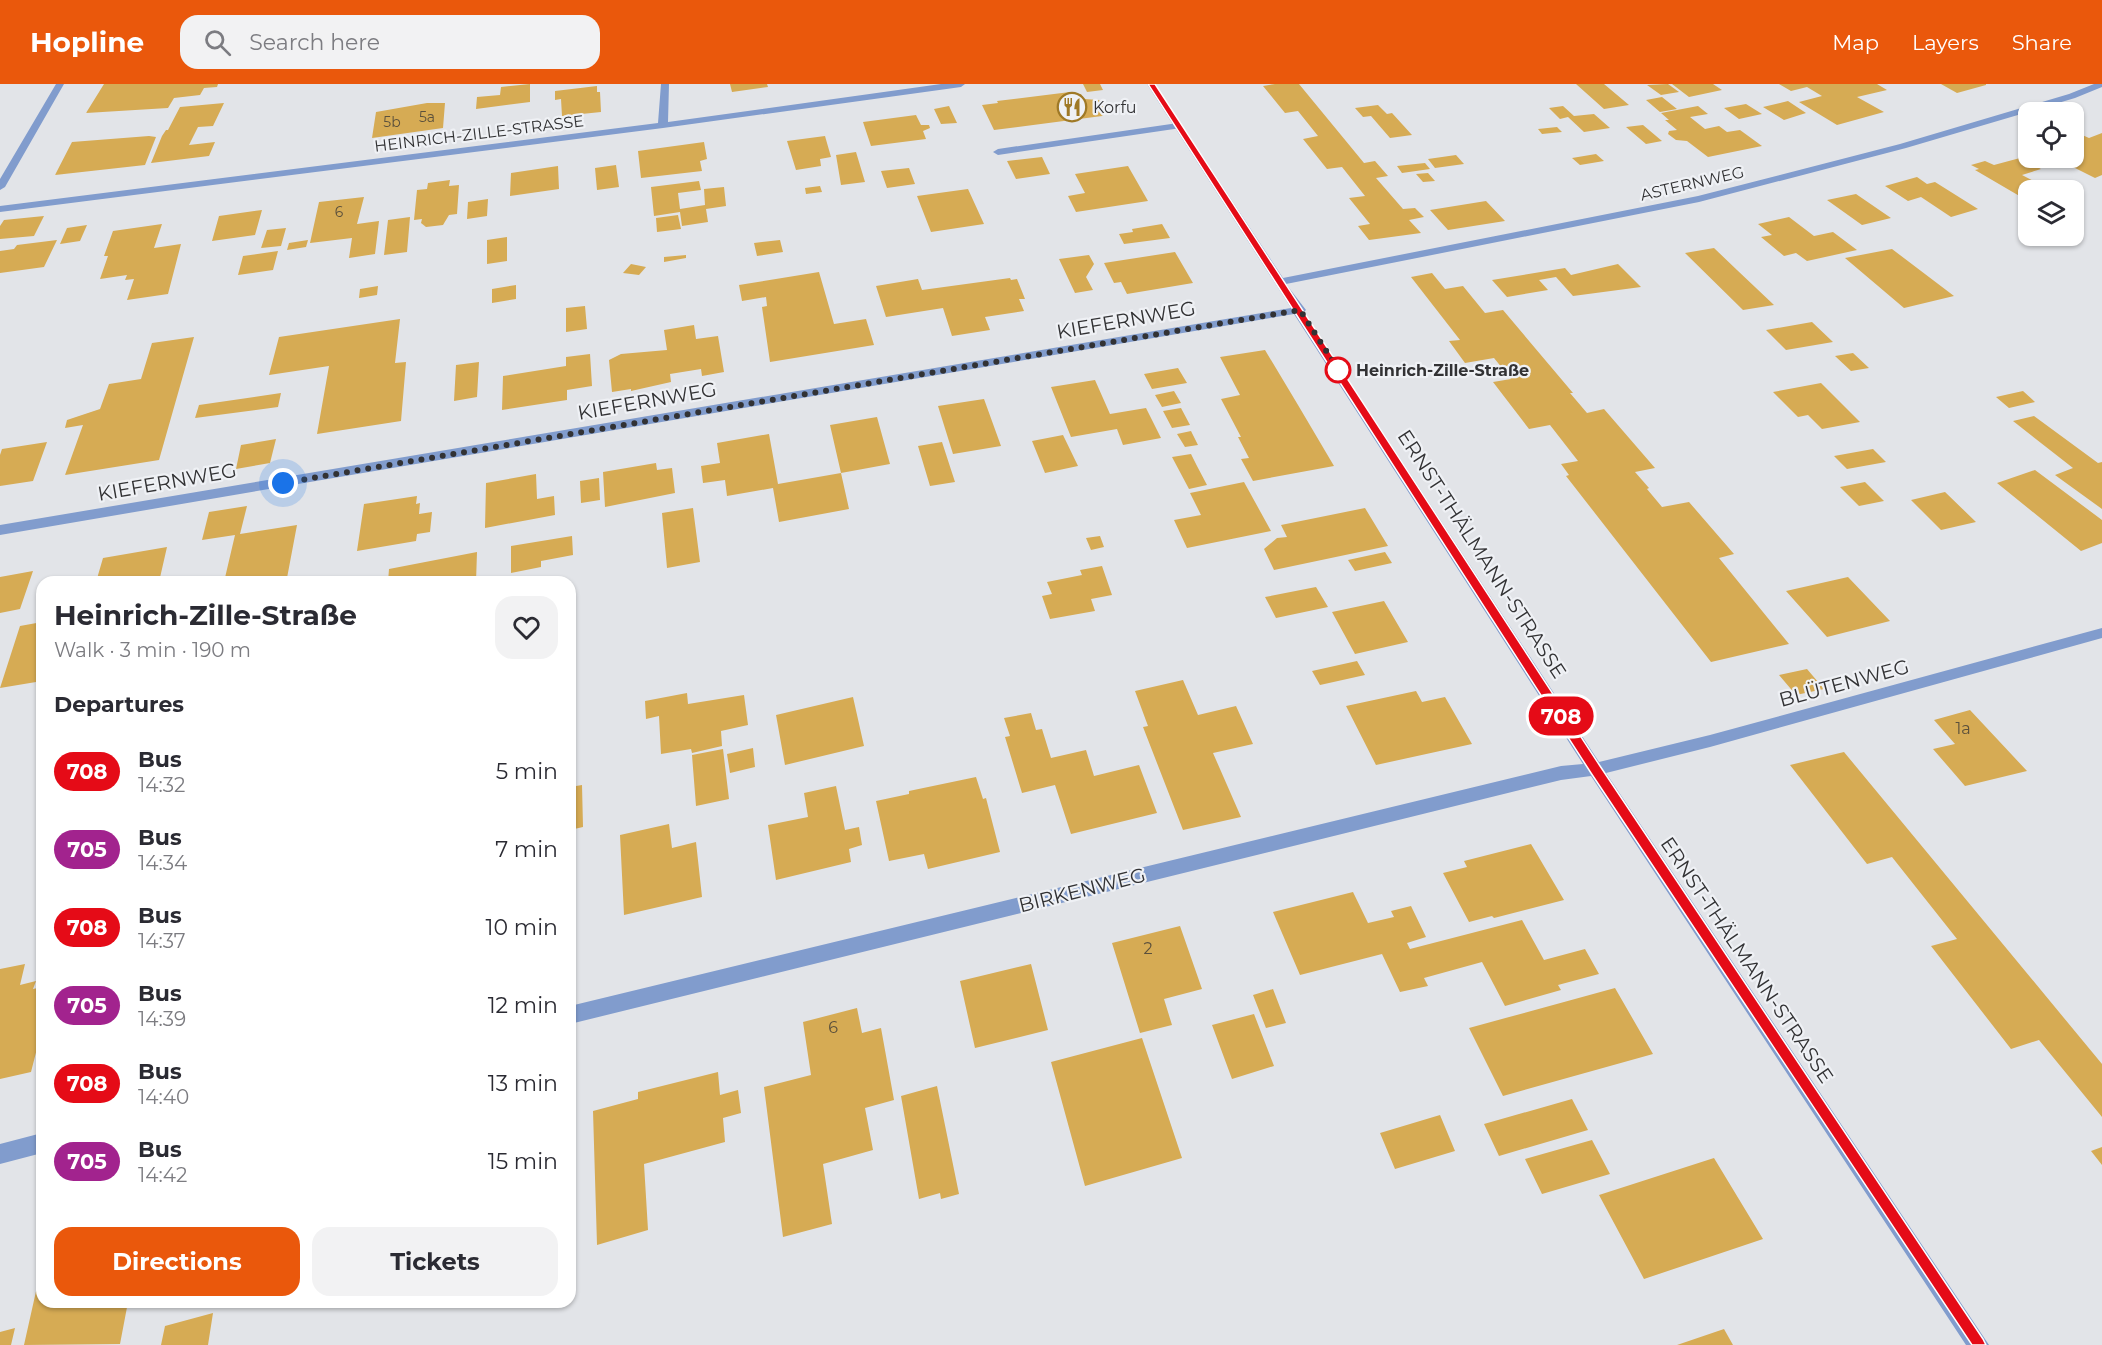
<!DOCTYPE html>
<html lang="en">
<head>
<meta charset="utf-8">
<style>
  body { margin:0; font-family:Montserrat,sans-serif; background:#f2f2f3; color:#2b2b33; height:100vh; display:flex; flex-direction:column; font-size:22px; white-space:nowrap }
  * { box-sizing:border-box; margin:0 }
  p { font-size:20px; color:#7c7c81 }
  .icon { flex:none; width:33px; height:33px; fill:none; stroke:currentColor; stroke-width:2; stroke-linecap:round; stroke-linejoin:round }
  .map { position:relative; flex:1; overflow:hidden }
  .sheet { position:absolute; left:36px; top:492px; width:540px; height:732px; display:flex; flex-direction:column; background:#fff; border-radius:18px; box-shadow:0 2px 4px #0004 }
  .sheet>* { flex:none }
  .badge { padding:0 12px; border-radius:20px; font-size:21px; line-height:39px }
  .fabs { position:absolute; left:2018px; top:18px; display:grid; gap:12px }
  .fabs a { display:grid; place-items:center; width:66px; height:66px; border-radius:12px; background:#fff; box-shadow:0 2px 4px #0004; font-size:30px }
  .you { position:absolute; width:30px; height:30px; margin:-15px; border:4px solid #fff; border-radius:50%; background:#1a73e8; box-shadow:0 0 0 9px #1a73e833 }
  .map>.badge { position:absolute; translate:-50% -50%; box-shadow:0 0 0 3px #fff }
  h2 { padding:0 18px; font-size:22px; line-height:54px }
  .round { display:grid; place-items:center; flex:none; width:63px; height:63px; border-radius:18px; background:#f2f2f3 }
  .headline { display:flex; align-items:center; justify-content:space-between; height:102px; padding:0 18px }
  h1 { font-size:28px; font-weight:700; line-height:45px }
  .primary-button { display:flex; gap:12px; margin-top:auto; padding:12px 18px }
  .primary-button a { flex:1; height:69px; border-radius:18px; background:#ea580c; color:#fff; font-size:24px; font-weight:700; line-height:69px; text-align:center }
  .primary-button a+a { background:#f2f2f3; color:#2b2b33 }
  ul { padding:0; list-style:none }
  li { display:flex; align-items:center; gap:18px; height:78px; padding:0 18px }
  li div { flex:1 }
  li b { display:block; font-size:22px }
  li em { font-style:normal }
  li .badge { min-width:66px; font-weight:700; text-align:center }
  header { display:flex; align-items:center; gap:36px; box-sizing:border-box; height:84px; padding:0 30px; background:#ea580c; color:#fff }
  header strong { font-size:28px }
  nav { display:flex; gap:33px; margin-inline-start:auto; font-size:21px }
  .search { width:420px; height:54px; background:#f2f2f3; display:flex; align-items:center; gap:15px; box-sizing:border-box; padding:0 21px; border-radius:18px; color:#7c7c81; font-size:22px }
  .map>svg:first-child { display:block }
  .building { fill:#d6ab54 }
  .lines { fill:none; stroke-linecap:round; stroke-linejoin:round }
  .service { fill:#819ccd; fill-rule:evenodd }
  .minor { fill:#819ccd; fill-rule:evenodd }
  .line { fill:#e50b17; stroke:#fff; stroke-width:1.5 }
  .walk { stroke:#323234; stroke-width:6; stroke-dasharray:0 10.8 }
  .stop-dot { fill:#fff; stroke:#e50b17; stroke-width:3 }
  .labels { text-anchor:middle; stroke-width:4.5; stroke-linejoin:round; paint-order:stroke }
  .far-number-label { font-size:14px; fill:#5b503c }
  .far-poi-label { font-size:16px; fill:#323234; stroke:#eff1f5; text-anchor:start }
  .far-street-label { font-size:16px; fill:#323234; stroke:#eff1f5 }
  .far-stop-label { font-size:16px; font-weight:bold; fill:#323234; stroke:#eff1f5; text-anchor:start }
  .number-label { font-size:16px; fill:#5b503c }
  .street-label { font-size:20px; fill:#323234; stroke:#eff1f5 }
</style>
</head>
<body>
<header>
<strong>Hopline</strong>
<div class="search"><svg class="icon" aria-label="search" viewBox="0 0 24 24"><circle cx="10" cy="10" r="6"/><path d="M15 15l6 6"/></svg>Search here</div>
<nav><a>Map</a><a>Layers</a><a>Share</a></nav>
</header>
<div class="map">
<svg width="2102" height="1261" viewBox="0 0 2102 1261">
  <rect width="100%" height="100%" fill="#e2e4e8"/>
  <path class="building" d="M104,0H218L217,3L204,4L200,11L174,14L168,24L86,29Z
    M530,0V18L476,25L477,13L500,11L501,3Z
    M730,0H767L768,3L732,8Z
    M1083,0H1100L1103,6L1087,8Z
    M1275,0H1299L1364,79L1375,77L1388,92L1376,94L1403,125L1415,124L1424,133L1409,136L1421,149L1369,156L1358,142L1370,140L1349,114L1365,112L1342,83L1327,85L1303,55L1318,52L1298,27L1285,29L1263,2Z
    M1576,0H1604L1629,21L1604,25Z
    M1668,0L1679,8L1661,11L1647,1Z
    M1672,0H1713L1722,6L1689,13Z
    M1779,0H1877L1887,6L1857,13L1884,28L1837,41L1799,18L1822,12L1807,3L1791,7Z
    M1941,0H1986V1L1957,9Z
    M597,2V8H600L601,28L562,32L561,15L555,16V7Z
    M1070,8L1072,11L1081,10L1084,15L1099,16L1106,28L1102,32L994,46L982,21L998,19L997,17Z
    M1662,13L1677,25L1660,28L1646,16Z
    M1788,17L1806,29L1784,36L1763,23Z
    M224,19L213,42L198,43L189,61L215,58L209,72L151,79L162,52L166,46H168L180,23Z
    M427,19H445L443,44L372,54L376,28Z
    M1746,20L1762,30L1739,35L1724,24Z
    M1378,21L1387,30L1392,29L1412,51L1390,54L1371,32L1363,33L1355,24Z
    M949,22L957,39L941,40L934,25Z
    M1563,22L1574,32L1594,30L1610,44L1584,48L1568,33L1560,35L1549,24Z
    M1698,22L1708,30L1690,33L1705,45L1719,42L1727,48L1740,46L1762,62L1708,73L1687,57L1676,56L1668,50L1669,47L1677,46L1665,36H1669L1661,29Z
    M916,31L921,41H929L930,44L923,47L926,55L871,62L863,38Z
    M1643,41L1662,57L1646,60L1626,43Z
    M1557,43L1562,48L1542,50L1538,45Z
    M2073,47L2089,54L2102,49V91L2095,94L2055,74H2073Z
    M149,52L156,53L145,81L55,91L72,58Z
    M825,52L831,73L820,75L821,82L796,86L787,57Z
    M704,58L707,75L700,77L702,87L641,94L638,67Z
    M856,68L865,98L841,101L836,71Z
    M1596,70L1604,77L1580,81L1572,74Z
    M1456,71L1464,80L1435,84L1428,75Z
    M1042,73L1050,90L1016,95L1007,77Z
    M2020,74L2041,85L2022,91L2041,101L2057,96L2077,107L2028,106V117L1975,86L1979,85L1971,81L1985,77L1994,81Z
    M1425,79L1430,85L1402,89L1397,82Z
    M616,81L619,103L597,106L595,84Z
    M558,82L559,105L510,112L511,89Z
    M1128,82L1148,117L1076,128L1068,112L1085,109L1075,90Z
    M909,84L915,100L887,104L881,87Z
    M1428,89L1435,97L1423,98L1416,90Z
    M1917,93L1927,100L1935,98L1978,125L1951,133L1921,113L1908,117L1885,102Z
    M450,96L449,102L459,101L457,130L449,131L443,141L426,143L421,139L422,135L414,136L417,106L427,105L428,99Z
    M699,97L701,106L678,109L680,125L705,121L704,105L724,103L726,122L706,125L708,138L682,142L680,128L654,132L651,103Z
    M820,102L822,108L806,110L805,104Z
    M968,105L984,140L931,148L917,112Z
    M1856,110L1891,134L1862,141L1827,116Z
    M364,113L357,140L379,137L375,170L349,174L352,154L310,159L319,118Z
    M488,115L487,132L467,135L468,118Z
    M1486,117L1505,137L1448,146L1430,126Z
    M262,126L255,151L212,157L219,132Z
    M678,131L681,145L657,148L656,134Z
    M44,132L34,152L0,155V142L4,136Z
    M410,133L407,168L384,171L388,136Z
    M1789,133L1814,152L1833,148L1857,166L1807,177L1796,169L1784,172L1761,153L1772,151L1758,140Z
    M162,140L154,164L181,160L168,210L127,216L134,195L125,196L127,191L100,195L108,172H104L113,147Z
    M1162,140L1170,154L1124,160L1119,150L1133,148L1132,145Z
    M87,141L80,157L60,160L67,144Z
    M286,144L281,162L261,164L267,146Z
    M507,153V177L487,180V156Z
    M57,156L44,183L0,189V167L14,165L17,161Z
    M308,156L306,163L287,166L289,159Z
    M780,156L783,168L757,172L754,159Z
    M1714,164L1737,186L1774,221L1743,226L1685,169Z
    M1892,165L1954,212L1904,224L1845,174Z
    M278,167L273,186L238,191L243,172Z
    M1175,168L1193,199L1127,210L1121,198L1114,199L1104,179Z
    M686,171V174L664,178V173Z
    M1089,171L1094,180L1086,193L1093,206L1075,209L1059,175Z
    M631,180L646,183L639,191L623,189Z
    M1618,180L1641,203L1573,212L1556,193L1539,196L1548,206L1507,213L1492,196L1565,184L1571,191Z
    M819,188L834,240L866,235L874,261L770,278L762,223L767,222L766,213L742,217L739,201Z
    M1432,189L1445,205L1463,202L1485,229L1503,226L1573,309H1570L1587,329L1604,325L1655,384L1635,388L1649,404L1647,405L1662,423L1689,418L1734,470L1719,474L1789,560L1711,578L1566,392L1569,391L1561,380L1578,377L1550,341L1529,345L1493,298L1511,295L1494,274L1465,279L1449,257L1460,256L1411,193Z
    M1010,194L1011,196L1017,195L1025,215H1019L1024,227L985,233L990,246L952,252L943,224L886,233L876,202L918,195L922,206Z
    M516,201V215L492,219V205Z
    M378,202L377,211L359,214L360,205Z
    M585,222L587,245L566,248V224Z
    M400,235L395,279L406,278L401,337L317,350L329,282L269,291L279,253Z
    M1812,238L1833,258L1786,266L1766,246Z
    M694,241L696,255L718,252L724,288L702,292L701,285L670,290L671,298L631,307V305L612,308L609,276L621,270L667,266L664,246Z
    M194,253L159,376L65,391L83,341L65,344L67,336L100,325L109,300L141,295L152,259Z
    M1265,266L1298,321L1334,382L1253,397L1241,375L1249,374L1238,353H1241L1221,315L1240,311L1220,273Z
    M1853,269L1869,284L1851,287L1835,272Z
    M590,270L592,302L567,306V316L502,326L503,292L566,282V273Z
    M479,278L477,313L454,317L456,281Z
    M1178,284L1187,299L1152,305L1144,290Z
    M1095,296L1110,330L1146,324L1161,354L1123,361L1117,345L1071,353L1051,303Z
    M1821,299L1860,338L1822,345L1808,331L1798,333L1773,308Z
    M1174,307L1181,319L1162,323L1155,311Z
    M2023,307L2035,318L2009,324L1996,313Z
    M281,309L278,323L195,334L199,321Z
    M984,315L1001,362L953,370L938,322Z
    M1181,324L1190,341L1172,344L1163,327Z
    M2034,332L2098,379L2102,378V425L2055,391L2073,384L2013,337Z
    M877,333L890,380L841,389L830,341Z
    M1191,347L1198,361L1185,363L1177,350Z
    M769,350L778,400L841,389L849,425L779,438L773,404L727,412L725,396L703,399L701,382L720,379L717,359Z
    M1063,351L1078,382L1045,389L1032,357Z
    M276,355L270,379L236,385L241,361Z
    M47,358L33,397L0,402V371L2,365Z
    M942,358L955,398L930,402L918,362Z
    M1873,365L1886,378L1847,385L1834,372Z
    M1191,370L1197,382L1207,401L1189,405L1172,373Z
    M656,379L657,386L672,384L675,409L605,423L603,388Z
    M2035,386L2102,436V459L2081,467L1997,399Z
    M536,390L537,415L554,412L555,431L485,444L486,399Z
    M599,394L600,416L581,419L580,397Z
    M1244,398L1271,447L1187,464L1174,436L1201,431L1190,409Z
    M1865,398L1884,417L1859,422L1840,403Z
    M1945,408L1976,438L1941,446L1911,416Z
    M417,412L416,420L420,419L419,430L432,428L430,448L417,450L416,457L357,467L364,420Z
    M247,422L240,450L297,441L287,494L261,498H224L235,451L202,456L209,428Z
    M693,424L700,478L667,484L662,429Z
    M1365,424L1388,462L1274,486L1264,465L1277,454L1287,453L1281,441Z
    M572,452L573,471L541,477V483L511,489V462Z
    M1100,452L1104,463L1091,466L1086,454Z
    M167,463L159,498H96L103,474Z
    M477,468L476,498H388L389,485Z
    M1385,468L1392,479L1355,487L1348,476Z
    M1102,482L1112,511L1091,515L1095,527L1050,535L1042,512L1052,510L1047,498L1082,491L1080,486Z
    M33,487L20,525L0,529V493Z
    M1848,493L1890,537L1827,553L1786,507Z
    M1316,503L1328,523L1276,534L1265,513Z
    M1384,517L1408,558L1355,570L1332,528Z
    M42,538V597L0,604L20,542Z
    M1357,577L1365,591L1320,601L1312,587Z
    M1807,585L1824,605L1796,611L1779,591Z
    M1183,596L1198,631L1236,622L1253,660L1213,669L1241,733L1183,746L1143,643L1148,642L1135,607Z
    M1416,607L1422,618L1445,613L1472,660L1376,681L1346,622Z
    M687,609L688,620L744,611L748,641L721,647L722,662L692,669L691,665L661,670L659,632L646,635L645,617Z
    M853,613L864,662L785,681L776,631Z
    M1970,626L2027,687L1965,702L1933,665L1955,660L1934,636Z
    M1031,629L1036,646L1042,645L1051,674L1086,666L1094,692L1139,681L1157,729L1071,750L1055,701L1022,709L1005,653L1010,652L1004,634Z
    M753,664L755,683L730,689L727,670Z
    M723,665L729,715L696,722L692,671Z
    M1844,668L2102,980V1033L2039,956L2011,965L1931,862L1957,855L1892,773L1867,780L1790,681Z
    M976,693L983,715L986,714L1000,768L928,785L924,770L889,777L876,717L909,710V707Z
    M582,701L583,743L570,746V703Z
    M836,702L845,746L859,743L862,761L849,765L851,778L776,796L768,741L808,733L804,709Z
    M669,740L672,764L696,758L702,813L624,831L620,751Z
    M1531,760L1564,816L1494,834L1492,832L1469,838L1443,789L1467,783L1464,777Z
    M1353,808L1368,839L1394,833L1391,827L1411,822L1426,853L1407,859L1410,865L1522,836L1544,876L1585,865L1599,890L1558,901L1561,906L1505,922L1482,878L1424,894L1428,902L1400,908L1382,870L1300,891L1273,828Z
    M1180,842L1202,905L1164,915L1172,941L1140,949L1112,859Z
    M25,880L20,901L36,897L33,905L42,903V945L31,988L0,995V885Z
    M1031,880L1048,946L975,964L960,897Z
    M1615,904L1653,970L1503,1012L1469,944Z
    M1273,905L1286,939L1266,944L1253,911Z
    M857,924L862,949L881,944L894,1016L865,1024L873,1066L823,1080L832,1140L783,1153L764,1003L811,991L803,938Z
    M1254,930L1274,982L1232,995L1212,941Z
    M1142,954L1182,1074L1085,1102L1051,978Z
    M718,988L720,1011L738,1006L741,1029L723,1034L725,1058L644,1080L648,1146L597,1161L593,1027L638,1015V1008Z
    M937,1002L959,1110L941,1115L940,1109L919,1115L901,1012Z
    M1572,1015L1588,1046L1499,1072L1484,1040Z
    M1440,1031L1455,1067L1395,1085L1380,1049Z
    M1592,1056L1610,1090L1542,1110L1525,1075Z
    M2102,1063V1081L2091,1067Z
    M1714,1074L1763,1155L1644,1195L1599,1111Z
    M41,1185L42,1218H128L120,1260L24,1261Z
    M213,1229L208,1261H161L165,1242Z
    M15,1244L11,1261H0V1248Z
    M1724,1245L1733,1261H1677Z"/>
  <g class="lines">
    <path class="service" d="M1178,39L1181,40V44L998,71L993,68L998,65Z"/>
    <path class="minor" d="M56,0H64L5,103L0,106V95Z
      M661,0H669L668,38L941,0H965L961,3L663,44L0,128V122L658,39Z
      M1147,0H1155L1283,194L1698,112L1900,60L2069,10L2094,0H2102V3L2075,14L1906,64L1699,118L1286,200L1306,226L1304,228L1599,678L1710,651L2102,544V554L1710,663L1606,689L1989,1261H1966L1591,692L1561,696L570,940V922L1561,682L1583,680L1294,230L0,451V441L1291,224Z
      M42,1049V1069L0,1080V1060Z"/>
  </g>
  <path class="line" d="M1148,0H1155L1600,682L1983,1255L1986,1261H1972L1591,689Z"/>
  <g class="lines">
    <path class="walk" d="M283,399L1300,226L1343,293L1338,286"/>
  </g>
  <defs>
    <g id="restaurant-ring" transform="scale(1.5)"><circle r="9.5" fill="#eff1f5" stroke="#9f7926" stroke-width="1.5"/><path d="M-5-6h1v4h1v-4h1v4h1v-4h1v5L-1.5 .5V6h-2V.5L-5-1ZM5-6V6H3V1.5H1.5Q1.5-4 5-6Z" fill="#9f7926"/></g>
  </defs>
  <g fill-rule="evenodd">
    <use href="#restaurant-ring" x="1072" y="23"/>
  </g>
  <circle class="stop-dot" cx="1338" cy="286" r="12"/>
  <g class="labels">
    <g class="far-number-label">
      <text x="427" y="38">5a</text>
      <text x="392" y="43">5b</text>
      <text x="339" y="133">6</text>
    </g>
    <g class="far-poi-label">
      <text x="1093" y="29">Korfu</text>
    </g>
    <g class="far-street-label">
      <text transform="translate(479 49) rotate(-7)" y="6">HEINRICH-ZILLE-STRASSE</text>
      <text transform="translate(1692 99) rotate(-13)" y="6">ASTERNWEG</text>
    </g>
    <g class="far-stop-label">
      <text x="1356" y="292">Heinrich-Zille-Straße</text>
    </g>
    <g class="number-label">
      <text x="1963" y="650">1a</text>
      <text x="1148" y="870">2</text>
      <text x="833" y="949">6</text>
    </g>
    <g class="street-label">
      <text transform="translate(1126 236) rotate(-10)" y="7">KIEFERNWEG</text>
      <text transform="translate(647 317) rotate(-10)" y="7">KIEFERNWEG</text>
      <text transform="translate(167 398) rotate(-10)" y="7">KIEFERNWEG</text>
      <text transform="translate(1482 470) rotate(57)" y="7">ERNST-THÄLMANN-STRASSE</text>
      <text transform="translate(1844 599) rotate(-15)" y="7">BLÜTENWEG</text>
      <text transform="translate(1082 806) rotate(-14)" y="7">BIRKENWEG</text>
      <text transform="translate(1747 876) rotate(56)" y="7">ERNST-THÄLMANN-STRASSE</text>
    </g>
  </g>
</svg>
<div class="fabs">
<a><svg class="icon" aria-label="locate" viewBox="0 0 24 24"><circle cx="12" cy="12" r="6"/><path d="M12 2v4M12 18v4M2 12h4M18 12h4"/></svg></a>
<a><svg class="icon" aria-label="layers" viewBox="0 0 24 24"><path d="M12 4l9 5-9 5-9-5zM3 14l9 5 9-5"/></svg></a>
</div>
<div class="you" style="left:283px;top:399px"></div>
<b class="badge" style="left:1561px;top:632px;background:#e50b17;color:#fff">708</b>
<section class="sheet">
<div class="headline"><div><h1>Heinrich-Zille-Straße</h1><p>Walk · 3 min · 190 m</p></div><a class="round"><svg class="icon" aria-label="heart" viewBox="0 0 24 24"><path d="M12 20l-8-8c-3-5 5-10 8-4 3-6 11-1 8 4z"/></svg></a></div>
<h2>Departures</h2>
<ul>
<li><span class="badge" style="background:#e50b17;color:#fff">708</span><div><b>Bus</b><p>14:32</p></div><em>5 min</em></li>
<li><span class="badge" style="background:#a2238e;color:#fff">705</span><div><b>Bus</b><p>14:34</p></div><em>7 min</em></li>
<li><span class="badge" style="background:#e50b17;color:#fff">708</span><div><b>Bus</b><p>14:37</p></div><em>10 min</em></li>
<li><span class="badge" style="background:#a2238e;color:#fff">705</span><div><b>Bus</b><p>14:39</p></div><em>12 min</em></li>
<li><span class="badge" style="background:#e50b17;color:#fff">708</span><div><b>Bus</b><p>14:40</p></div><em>13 min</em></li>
<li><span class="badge" style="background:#a2238e;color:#fff">705</span><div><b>Bus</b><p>14:42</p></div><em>15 min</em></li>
</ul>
<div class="primary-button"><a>Directions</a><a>Tickets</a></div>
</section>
</div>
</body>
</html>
